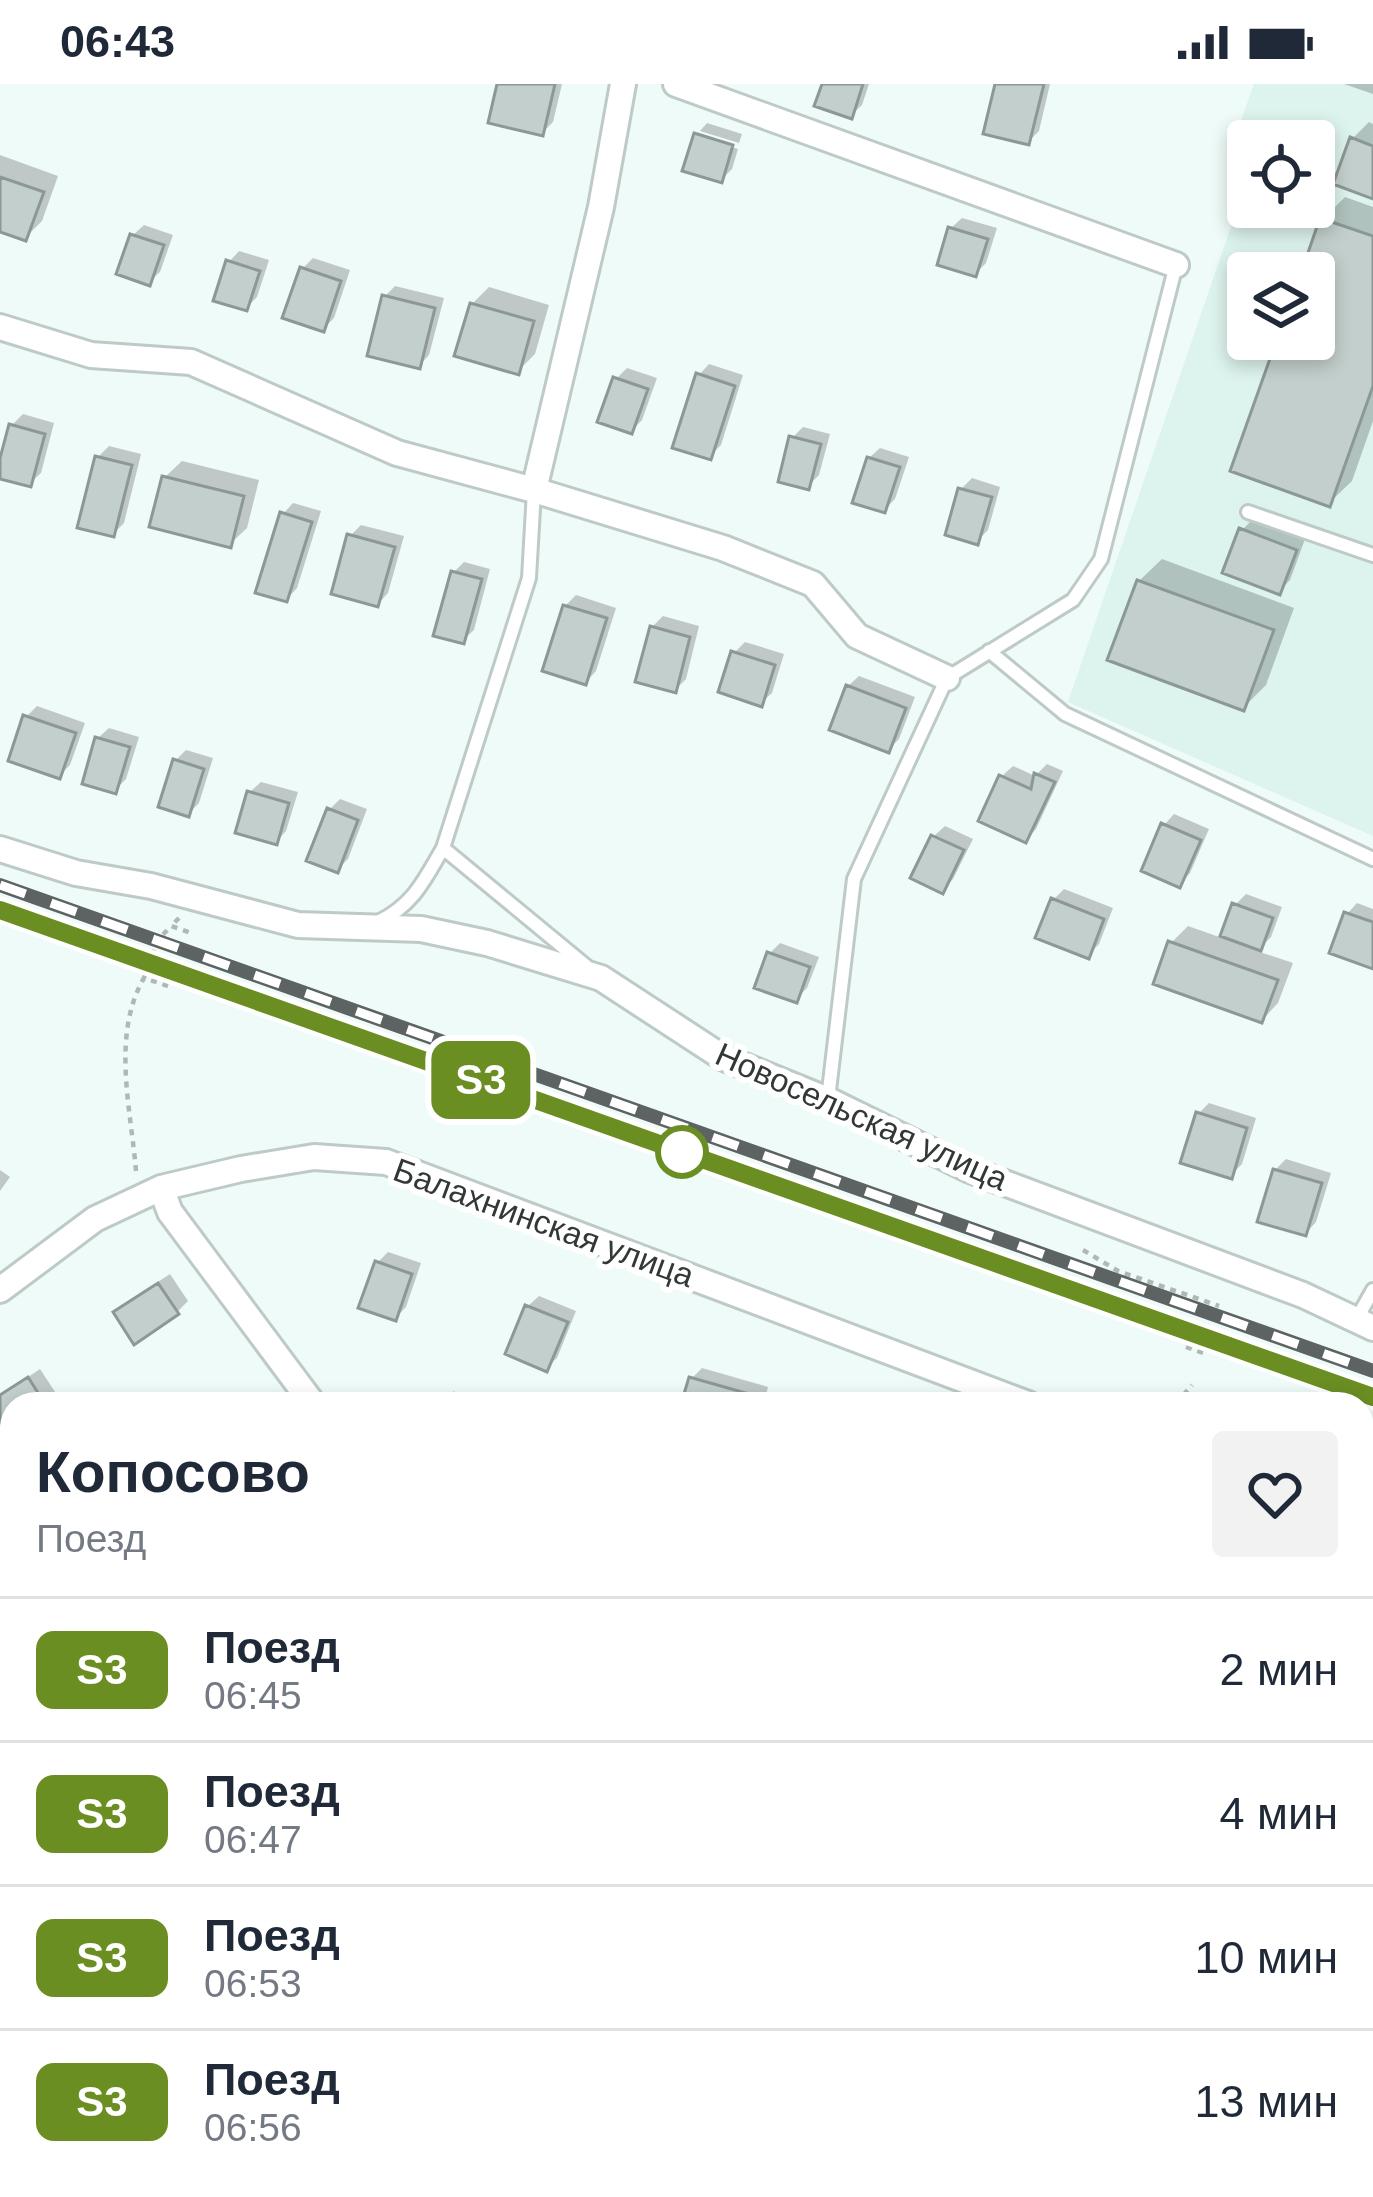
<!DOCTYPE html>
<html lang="ru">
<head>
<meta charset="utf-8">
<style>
  body { margin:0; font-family:Helvetica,sans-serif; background:#f2f2f3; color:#1f2937; height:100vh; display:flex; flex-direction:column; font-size:45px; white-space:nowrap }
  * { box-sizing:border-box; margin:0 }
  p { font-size:39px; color:#747a83 }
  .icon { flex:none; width:66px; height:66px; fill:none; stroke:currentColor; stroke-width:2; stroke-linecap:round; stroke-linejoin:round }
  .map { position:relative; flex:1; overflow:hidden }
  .sheet { position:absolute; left:0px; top:1308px; width:1374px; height:807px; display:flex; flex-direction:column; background:#fff; border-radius:36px 36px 0 0; box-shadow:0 6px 18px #0003 }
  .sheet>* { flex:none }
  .badge { padding:0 24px; border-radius:18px; font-size:42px; line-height:78px }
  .tools { position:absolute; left:1227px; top:36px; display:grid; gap:24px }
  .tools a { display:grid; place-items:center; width:108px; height:108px; border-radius:12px; background:#fff; box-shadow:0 6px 18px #0003; font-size:60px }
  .map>.badge { position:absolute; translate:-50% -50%; box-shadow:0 0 0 6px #fff }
  .round { display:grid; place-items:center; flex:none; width:126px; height:126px; border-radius:12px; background:#f2f2f3 }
  .overview { display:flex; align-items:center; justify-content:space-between; height:204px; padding:0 36px }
  h1 { font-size:57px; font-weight:800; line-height:90px }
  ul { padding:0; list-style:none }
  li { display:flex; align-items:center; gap:36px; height:144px; padding:0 36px; border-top:3px solid #e0e1e3 }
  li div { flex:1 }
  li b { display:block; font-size:45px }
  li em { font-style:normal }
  li .badge { min-width:132px; font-weight:700; text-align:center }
  .status { display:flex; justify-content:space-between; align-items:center; height:84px; padding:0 60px; background:#fff; direction:ltr }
  .status svg { height:33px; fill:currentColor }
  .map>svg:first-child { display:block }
  .built { fill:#ddf3ed; fill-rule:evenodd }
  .shadow { fill:#0003 }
  .building { fill:#c3cfcc; stroke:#8c9895; stroke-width:3 }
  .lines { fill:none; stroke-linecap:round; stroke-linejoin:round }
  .lane-casing { stroke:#becac7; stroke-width:18 }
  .street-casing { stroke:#becac7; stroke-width:30 }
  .secondary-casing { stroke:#becac7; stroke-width:42 }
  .path { stroke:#aeb8b5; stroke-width:4.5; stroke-dasharray:6 6; stroke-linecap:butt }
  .lane { stroke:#fff; stroke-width:12 }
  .street { stroke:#fff; stroke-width:24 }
  .secondary { stroke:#fff; stroke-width:36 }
  .rail-casing { stroke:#5d6362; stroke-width:14 }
  .rail { stroke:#fff; stroke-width:9; stroke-dasharray:27; stroke-linecap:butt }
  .line-casing { stroke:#fff; stroke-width:27 }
  .line { stroke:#6b8e23; stroke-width:18 }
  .stop-dot { fill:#fff; stroke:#6b8e23; stroke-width:6 }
  .labels { text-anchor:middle; stroke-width:12; stroke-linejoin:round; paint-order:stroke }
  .street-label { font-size:33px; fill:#333837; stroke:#fff }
</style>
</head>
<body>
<div class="status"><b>06:43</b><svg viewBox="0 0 49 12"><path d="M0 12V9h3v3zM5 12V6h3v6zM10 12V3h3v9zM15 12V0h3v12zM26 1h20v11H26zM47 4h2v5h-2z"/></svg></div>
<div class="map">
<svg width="1373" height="2113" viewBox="0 0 1373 2113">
  <rect width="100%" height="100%" fill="#effbf8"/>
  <path class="built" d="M1254,0H1373V752L1068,618L1248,93V123H1314V57H1248V83L1228,74ZM1248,189H1314V255H1248Z"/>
  <path class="shadow" d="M500,0H562L553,38L542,49Z
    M825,0H869L862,21L851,31Z
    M999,0H1050L1039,47L1028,58Z
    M1344,0H1373V10Z
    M1369,38L1373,40V112L1352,55Z
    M707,39L742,50L739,59L700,47Z
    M699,48V53L738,65L732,85L721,96L697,50Z
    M0,71L58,92L42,137L25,154L0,145Z
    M1345,113L1373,123V337L1352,397L1329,419L1280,255H1314V189H1304L1323,135Z
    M962,134L997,144L986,179L975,190L951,144Z
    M144,141L173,151L160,188L149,198L133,151Z
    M239,167L269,176L257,213L246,224L229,178Z
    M313,174L350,186L334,234L323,245L302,185Z
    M395,202L444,214L429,271L419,282L385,212Z
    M489,203L549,221L535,270L518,287L472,220Z
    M709,280L743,291L721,361L710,372L699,291Z
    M627,284L657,294L642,336L631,347L616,295Z
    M23,330L54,339L41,389L30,399L0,392L12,341Z
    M803,343L830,350L819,391L808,402L792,354Z
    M109,362L141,370L124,439L113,450L98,373Z
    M880,364L909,373L895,415L884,426L869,374Z
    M182,377L259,396L247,444L230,460L165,393Z
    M972,394L1000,403L988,446L977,457L961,405Z
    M293,419L321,427L297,504L287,515L283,430Z
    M1253,435L1305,455L1290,496L1279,507L1242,446Z
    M361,441L404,452L388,509L378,520L350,452Z
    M1162,475L1294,524L1266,601L1243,624L1139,497Z
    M464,478L490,485L474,546L463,556L453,489Z
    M576,511L616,524L596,587L586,598L565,522Z
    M663,532L699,542L686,595L675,606L652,543Z
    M745,558L784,570L772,609L761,619L734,569Z
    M859,592L915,613L899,655L888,666L848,602Z
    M37,622L85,639L70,681L59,692L26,633Z
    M109,644L139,653L126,695L115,706L98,654Z
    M186,666L213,674L199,719L188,730L176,676Z
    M1047,680L1063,687L1036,745L1025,756L982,735L1002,692L1013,682L1035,692Z
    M261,698L298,708L286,747L276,758L250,708Z
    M340,715L367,725L348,775L338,785L329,726Z
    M1174,730L1209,745L1190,789L1180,800L1164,741Z
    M945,742L973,755L953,795L943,806L934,752Z
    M1064,805L1113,824L1099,860L1088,871L1053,816Z
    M1246,810L1282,823L1271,853L1257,867L1293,879L1278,919L1262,936L1171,859L1188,842L1222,854L1235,821Z
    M1357,819L1373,825V882L1347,830Z
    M780,859L819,873L807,904L796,915L769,870Z
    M1209,1019L1256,1034L1242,1080L1231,1091L1198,1030Z
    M1286,1075L1331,1089L1316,1138L1306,1149L1275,1086Z
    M0,1086L10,1093L0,1107Z
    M388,1168L421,1179L406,1223L395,1234L377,1179Z
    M170,1190L188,1217L177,1228L116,1229L127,1218Z
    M539,1212L576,1227L557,1274L546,1284L528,1222Z
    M702,1284L768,1303L764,1320H684L691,1295Z
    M40,1285L63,1320H12V1349L0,1331V1312Z
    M454,1307L463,1320H436Z
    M1362,1492L1373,1497V1512L1362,1533Z
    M7,1812L12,1819V1856L0,1864V1816Z
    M376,2103H463L464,2106L457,2113H383Z
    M660,2103H697L683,2113H667Z
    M1188,2103H1221L1206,2113H1195Z"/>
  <path class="building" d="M497,0H555L543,52L488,39Z
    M822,0H863L852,35L814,22Z
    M995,0H1044L1029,61L983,50Z
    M694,49L733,61L722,99L682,87Z
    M1350,53L1373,62V115L1333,100Z
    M0,93L44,108L26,157L0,148Z
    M1320,134L1373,152V302L1330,423L1230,387L1277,255H1314V189H1301Z
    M948,143L988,155L976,193L937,181Z
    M130,150L164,161L150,202L116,190Z
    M226,176L260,187L247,227L213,217Z
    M300,183L341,197L324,248L282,234Z
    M382,211L435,224L420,285L367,272Z
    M470,219L534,237L519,291L454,272Z
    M696,289L735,302L711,376L672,364Z
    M613,293L648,305L632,350L597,338Z
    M9,340L45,350L31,403L0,395V374Z
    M789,352L821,360L809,406L778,398Z
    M95,372L132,381L114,453L77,444Z
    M867,373L900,383L885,429L852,419Z
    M162,392L244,412L231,464L149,443Z
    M958,404L992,413L978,461L945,451Z
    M280,428L312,438L287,518L255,509Z
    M1239,444L1297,466L1280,511L1222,489Z
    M347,450L395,463L378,523L331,510Z
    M451,487L482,495L464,560L433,552Z
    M1137,496L1274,546L1244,627L1107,576Z
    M563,521L607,534L586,601L542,587Z
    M650,542L690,553L676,609L635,598Z
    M731,567L775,581L762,623L718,608Z
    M846,601L906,624L889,669L829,646Z
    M23,631L76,649L60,695L8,677Z
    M95,653L130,663L116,710L82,700Z
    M173,675L204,685L189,733L158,723Z
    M1034,689L1055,698L1026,759L978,737L999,691L1031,705Z
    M247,707L289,719L277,761L235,749Z
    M327,724L358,736L338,789L306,777Z
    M1161,739L1201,756L1180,804L1141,787Z
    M931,751L964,766L943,810L910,794Z
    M1051,814L1104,835L1089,875L1035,854Z
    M1232,819L1273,834L1261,867L1220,852Z
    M1344,828L1373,838V885L1329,869Z
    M1168,857L1278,896L1262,939L1153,900Z
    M767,868L810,883L797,919L754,904Z
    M1196,1028L1247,1044L1232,1095L1180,1079Z
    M1273,1085L1322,1099L1306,1152L1257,1138Z
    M375,1177L412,1190L396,1237L358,1224Z
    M158,1199L179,1230L134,1261L113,1228Z
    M525,1221L568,1238L547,1288L505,1270Z
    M28,1293L45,1320H12V1355L0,1337V1311Z
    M689,1293L760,1313L758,1320H681Z
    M12,1474V1513L0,1521V1482Z
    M1370,1950L1373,1955V1999L1362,2006V1955Z
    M93,2103H155L140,2113H99Z
    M373,2103H436L442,2113H379Z
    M902,2103H981L967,2113H909Z"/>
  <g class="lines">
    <g class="lane-casing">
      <path id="lane" d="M1248,428L1373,471
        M989,567L1065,630L1373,775
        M443,764L586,882
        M378,838C413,821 424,797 443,764L529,494L534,407
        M828,1015L854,795L947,594L1073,516L1101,475L1176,181
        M1356,1236L1373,1206"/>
    </g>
    <g class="street-casing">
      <path id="street" d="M676,0L1176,181
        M0,243L91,271L191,278L397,369L534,406L723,464L813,500L857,552L947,594
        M534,406L601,123L623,0
        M0,765L76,789L151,802L298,841L421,845L487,859L601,894L722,973L828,1016L970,1086L1303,1211L1373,1244
        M161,1104L170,1128L313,1320
        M0,1206L95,1135L161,1104L241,1085L314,1073L386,1078L1028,1320
        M1362,1443L1373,1447
        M831,2103L837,2113
        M1337,2103L1343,2113"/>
    </g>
    <g class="secondary-casing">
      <path id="secondary" d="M0,1683L12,1701
        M279,2103L285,2113"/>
    </g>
    <path class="path" d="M179,834L171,842L194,850
      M144,894L157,857L171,842
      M136,1087C131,1025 111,951 144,894L168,902
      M1083,1166L1118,1187L1219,1222
      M1186,1263L1203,1269
      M1176,1320L1192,1301"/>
    <use href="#lane" class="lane"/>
    <use href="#street" class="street"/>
    <use href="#secondary" class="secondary"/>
    <g class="rail-casing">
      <path id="rail" d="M0,801L1373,1287
        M0,826L1373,1312"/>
    </g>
    <use href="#rail" class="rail"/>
  </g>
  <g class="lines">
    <g class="line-casing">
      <path id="line" d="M0,826L1373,1313"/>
    </g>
    <use href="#line" class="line"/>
  </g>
  <circle class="stop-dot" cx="682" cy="1068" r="24"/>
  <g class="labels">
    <g class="street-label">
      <text transform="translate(862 1032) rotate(24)" y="12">Новосельская улица</text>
      <text transform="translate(544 1138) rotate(20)" y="12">Балахнинская улица</text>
    </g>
  </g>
</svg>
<div class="tools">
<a><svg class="icon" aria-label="locate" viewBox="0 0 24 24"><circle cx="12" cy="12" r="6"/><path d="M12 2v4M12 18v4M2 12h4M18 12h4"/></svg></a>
<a><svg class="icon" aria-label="layers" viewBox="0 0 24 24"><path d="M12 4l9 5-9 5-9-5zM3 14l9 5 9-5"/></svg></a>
</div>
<b class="badge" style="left:481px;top:996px;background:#6b8e23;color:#fff">S3</b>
<section class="sheet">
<div class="overview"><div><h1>Копосово</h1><p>Поезд</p></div><a class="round"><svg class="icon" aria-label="heart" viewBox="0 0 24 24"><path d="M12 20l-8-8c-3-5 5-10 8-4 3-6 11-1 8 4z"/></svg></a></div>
<ul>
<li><span class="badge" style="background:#6b8e23;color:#fff">S3</span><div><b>Поезд</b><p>06:45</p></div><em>2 мин</em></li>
<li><span class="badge" style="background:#6b8e23;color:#fff">S3</span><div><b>Поезд</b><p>06:47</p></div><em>4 мин</em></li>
<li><span class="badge" style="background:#6b8e23;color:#fff">S3</span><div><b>Поезд</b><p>06:53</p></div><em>10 мин</em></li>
<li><span class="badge" style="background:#6b8e23;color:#fff">S3</span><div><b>Поезд</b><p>06:56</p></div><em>13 мин</em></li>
</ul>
</section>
</div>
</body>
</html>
